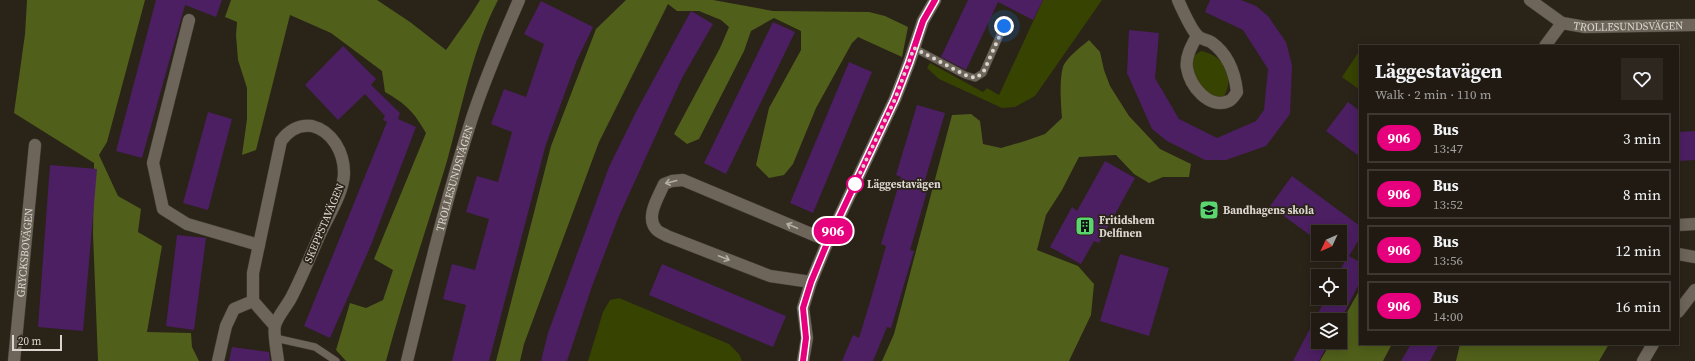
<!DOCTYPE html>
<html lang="en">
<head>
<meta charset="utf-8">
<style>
  body { margin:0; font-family:"Source Serif 4",serif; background:#2d2720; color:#f1f3f6; height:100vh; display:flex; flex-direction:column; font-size:15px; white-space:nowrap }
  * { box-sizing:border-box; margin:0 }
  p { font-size:13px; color:#a2a19f }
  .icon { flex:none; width:22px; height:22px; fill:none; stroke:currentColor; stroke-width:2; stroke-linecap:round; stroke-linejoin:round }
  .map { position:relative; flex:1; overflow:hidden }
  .drawer { position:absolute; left:1359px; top:45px; width:320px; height:300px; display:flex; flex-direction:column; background:#201a12; border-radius:0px; box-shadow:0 2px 10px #0003,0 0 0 1px #3d3832 }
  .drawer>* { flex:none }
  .badge { padding:0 8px; border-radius:13px; font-size:14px; line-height:26px }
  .needle { width:26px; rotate:226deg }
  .tools { position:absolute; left:1311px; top:225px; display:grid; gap:8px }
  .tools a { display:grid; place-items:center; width:36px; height:36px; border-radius:0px; background:#201a12; box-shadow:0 2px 10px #0003,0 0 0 1px #3d3832; font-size:20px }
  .scale { position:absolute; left:12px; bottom:10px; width:50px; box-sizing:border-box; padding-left:4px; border:2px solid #dad5ce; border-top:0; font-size:11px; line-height:14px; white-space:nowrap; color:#dad5ce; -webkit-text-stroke:3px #2a2318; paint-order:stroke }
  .you { position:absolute; width:20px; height:20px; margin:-10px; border:3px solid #fff; border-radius:50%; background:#1a73e8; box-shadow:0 0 0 6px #1a73e833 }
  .map>.badge { position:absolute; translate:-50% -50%; box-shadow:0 0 0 2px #fff }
  .round { display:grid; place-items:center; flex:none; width:42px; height:42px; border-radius:0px; background:#2d2720 }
  .overview { display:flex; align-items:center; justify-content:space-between; height:68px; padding:0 16px }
  h1 { font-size:19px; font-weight:700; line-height:30px }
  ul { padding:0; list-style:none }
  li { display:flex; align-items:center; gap:12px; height:50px; margin:0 8px 6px; padding:0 8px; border:2px solid #3d3832; border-radius:0px }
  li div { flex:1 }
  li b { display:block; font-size:15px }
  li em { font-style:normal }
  li .badge { min-width:44px; font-weight:700; text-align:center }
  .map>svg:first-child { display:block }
  .green { fill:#374300 }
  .forest { fill:#505f1a }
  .building { fill:#4c1f62 }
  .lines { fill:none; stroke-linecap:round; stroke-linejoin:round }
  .lane-casing { stroke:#464039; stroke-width:8 }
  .street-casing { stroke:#464039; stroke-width:13 }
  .lane { stroke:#6d6559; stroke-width:7 }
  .street { stroke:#6d6559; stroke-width:12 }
  .oneway { stroke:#b4aea5 }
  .line-casing { stroke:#fff; stroke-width:9 }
  .line { stroke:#e6007e; stroke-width:6 }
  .walk { stroke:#dad5ce; stroke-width:4; stroke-dasharray:0 7.2 }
  .stop-dot { fill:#fff; stroke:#e6007e; stroke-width:2 }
  .labels { text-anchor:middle; stroke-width:3.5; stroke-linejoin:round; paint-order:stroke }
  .street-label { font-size:11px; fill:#dad5ce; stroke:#2a2318 }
  .stop-label { font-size:11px; font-weight:bold; fill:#dad5ce; stroke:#2a2318; text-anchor:start }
  .poi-label { font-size:11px; font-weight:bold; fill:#dad5ce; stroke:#2a2318; text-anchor:start }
</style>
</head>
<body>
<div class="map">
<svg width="1695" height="361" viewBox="0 0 1695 361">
  <rect width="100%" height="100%" fill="#2a2318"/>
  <path class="green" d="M1043,0H1102L1035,96L1015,107L1002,108L939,79L927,68L930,63L983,92L987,88L999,95Z
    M1360,50V90L1342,77Z
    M1201,51C1225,56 1236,76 1223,98L1217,99L1198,85L1191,63L1192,57Z
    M619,298L729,344L739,354L742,361H588L603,312L610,300Z"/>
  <path class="forest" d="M27,0H145L107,142L99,155L118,196L141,209L138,232L162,246L147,332L191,333L192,347L199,361H98L93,233L94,163L14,113L25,34Z
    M231,0H377L410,22L446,50L470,16L480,0H498C472,50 462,108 447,161C427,228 404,294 386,361H346L336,350L350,303L366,308L383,300L393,270L374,259L426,133C414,112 406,104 385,92L382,71L331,33L290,15L256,150L242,155L247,119V88L238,60L236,35L237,22L225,17Z
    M626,0H713L773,11L869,12L885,16L908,27L902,57L858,37L852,43L816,108L793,164L784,175L769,178L756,165L769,108L801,50V31L774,18L751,31L744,51L699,139L687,144L674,134L720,48L729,27L721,20L699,11H677L668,4L599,142L524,344L520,361H496L551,146L596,29Z
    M1089,40L1100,52L1104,70L1110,86L1129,116L1160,149L1191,164L1189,177H1163L1149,183L1134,174L1116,155L1079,157L1062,190L1046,215L1037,250L1078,266L1094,284L1091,315L1069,361H882L894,334L952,115L971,114L980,121L983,144L1001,148L1025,141L1045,134L1062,118C1061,105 1059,80 1063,67C1066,58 1082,46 1089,40Z
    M1360,289V344H1392L1383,361H1320L1331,342H1340V325Z
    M1460,344H1609L1599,361H1456Z"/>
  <path class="building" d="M156,0H222L216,17L185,5L142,158L116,151Z
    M968,0H1043L1033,20L998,2L966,70L941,57Z
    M1210,0H1241L1256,6L1268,16L1286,42L1292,65L1290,114L1266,146L1226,160H1205L1167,141L1152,129L1127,73L1129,30L1159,33L1155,78L1179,119L1217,138L1256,121L1264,110L1268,69L1243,30L1205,12Z
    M541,1L593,27L577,60L546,144L489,361H452L466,305L443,299L452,264L475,270L489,219L466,212L477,176L498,182L512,132L491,124L504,89L526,97L544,44L524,34Z
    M691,11L713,24L682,78L619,216L591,289L567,361H541L548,333L609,167L637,110Z
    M773,22L795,32L726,174L704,163Z
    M343,46L376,79L371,85L400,113L398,119L416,127L371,245L330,338L304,326L387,122L383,120L385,116L365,94L338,120L305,85Z
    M849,62L872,72L813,213L790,203Z
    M1348,102L1360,111V157L1326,131Z
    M917,105L945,113L925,180L930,181L910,250L914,251L891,328L887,327L873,361H842L853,335L859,338L870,302L886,246L881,244L901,177L896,175Z
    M208,112L232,119L208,210L183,203Z
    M1695,131V160L1678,161V132Z
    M1105,161L1135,178L1099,243L1094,241L1081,264L1050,247L1072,207L1077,211Z
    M50,165L97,169L83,331L38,327Z
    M1292,176L1360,226V238L1349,256L1360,262V282L1340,321L1318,320V342H1329L1319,361H1293L1326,298H1340V276H1337L1345,261L1335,254H1340V232H1318V241L1270,206Z
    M177,235L206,238L194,330L166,326Z
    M1120,254L1169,268L1149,336L1100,321Z
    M662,264L786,316L773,347L649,295Z
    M1411,344H1439L1430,361H1401Z
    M232,347L269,352L270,361H229Z"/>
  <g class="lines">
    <g class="lane-casing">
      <path id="lane" d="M914,48L965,75L975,78L983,73L1004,26
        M275,338L315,347L336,361"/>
    </g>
    <g class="street-casing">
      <g id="street">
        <path d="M1178,0C1182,9 1191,29 1197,35C1200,39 1207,40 1211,42C1228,54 1235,73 1237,92C1235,95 1232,100 1229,101C1209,110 1190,86 1187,68C1185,57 1192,45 1197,36"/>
        <path id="s1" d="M1530,0L1562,23L1585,27L1695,25"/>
        <path d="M189,20L153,163L163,209L187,224L259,245"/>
        <path d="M1545,46L1562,23"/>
        <path d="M1678,225L1695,224"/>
        <path d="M1678,254L1695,257"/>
        <path d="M811,282L770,276L667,236C664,234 658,232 656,229C645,217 659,196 664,184L672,181L683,180L828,241"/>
        <path d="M1678,312L1695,290"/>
        <path d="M275,326L253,301V273L281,141C288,131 299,124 312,126C332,131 344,152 344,173C344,191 329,215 321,232C311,254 302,277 291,298C286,307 278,316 275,325C273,333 277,352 278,361"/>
        <path id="s2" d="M14,361L35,145"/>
        <path d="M218,361L226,326L234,309L253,301"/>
        <path id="s3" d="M407,361C427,280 446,198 472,118C485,78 502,39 519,0"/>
        <path d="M803,361L807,338L803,308L811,282L828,241L895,99L909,63L923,21L935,0"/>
        <path d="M1643,361L1653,344"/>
      </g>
    </g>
    <use href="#lane" class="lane"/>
    <use href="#street" class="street"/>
  </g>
  <defs><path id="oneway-shaft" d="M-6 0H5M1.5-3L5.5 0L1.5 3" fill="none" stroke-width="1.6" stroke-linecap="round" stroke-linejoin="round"/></defs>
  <g class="oneway">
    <use href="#oneway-shaft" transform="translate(671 182) rotate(166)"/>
    <use href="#oneway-shaft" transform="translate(792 226) rotate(-157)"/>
    <use href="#oneway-shaft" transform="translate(724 258) rotate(21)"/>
  </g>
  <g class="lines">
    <g class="line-casing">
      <path id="line" d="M803,361L806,338L803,308L811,282L828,241L895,99L909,63L923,21L935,0"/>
    </g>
    <use href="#line" class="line"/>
    <path class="walk" d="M855,184L853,188L895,99L914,48L965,75L975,78L983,73L1004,26"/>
  </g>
  <defs>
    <g id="school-square" transform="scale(1)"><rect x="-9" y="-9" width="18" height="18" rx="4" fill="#5bd56e" stroke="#2a2318"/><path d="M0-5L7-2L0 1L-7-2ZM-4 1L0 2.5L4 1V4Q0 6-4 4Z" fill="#111"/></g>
    <g id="building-square" transform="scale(1)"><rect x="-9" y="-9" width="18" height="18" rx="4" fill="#5bd56e" stroke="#2a2318"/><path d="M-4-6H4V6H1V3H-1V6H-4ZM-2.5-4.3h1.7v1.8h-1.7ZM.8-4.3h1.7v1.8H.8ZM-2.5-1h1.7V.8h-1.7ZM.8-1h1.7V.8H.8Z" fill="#111"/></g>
  </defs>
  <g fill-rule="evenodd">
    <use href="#school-square" x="1209" y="210"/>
    <use href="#building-square" x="1085" y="226"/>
  </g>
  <circle class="stop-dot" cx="855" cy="184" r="8"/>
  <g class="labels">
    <g class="street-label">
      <text dy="4" stroke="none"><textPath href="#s1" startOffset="106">TROLLESUNDSVÄGEN</textPath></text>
      <text dy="4" stroke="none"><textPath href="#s3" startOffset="189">TROLLESUNDSVÄGEN</textPath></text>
      <text transform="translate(324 223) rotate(-67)" y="4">SKEPPSTAVÄGEN</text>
      <text dy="4" stroke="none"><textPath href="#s2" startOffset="109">GRYCKSBOVÄGEN</textPath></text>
    </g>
    <g class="stop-label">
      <text x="867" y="188">Läggestavägen</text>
    </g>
    <g class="poi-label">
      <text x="1223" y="214">Bandhagens skola</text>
      <text x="1099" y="224">Fritidshem<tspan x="1099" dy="13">Delfinen</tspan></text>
    </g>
  </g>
</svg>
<div class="tools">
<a><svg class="needle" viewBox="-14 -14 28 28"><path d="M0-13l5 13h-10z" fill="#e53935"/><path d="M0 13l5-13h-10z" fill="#a2a19f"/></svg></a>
<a><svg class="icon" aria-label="locate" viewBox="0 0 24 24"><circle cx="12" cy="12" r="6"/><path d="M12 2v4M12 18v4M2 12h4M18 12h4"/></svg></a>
<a><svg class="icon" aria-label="layers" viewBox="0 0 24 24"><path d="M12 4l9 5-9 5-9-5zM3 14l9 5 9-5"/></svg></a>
</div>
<div class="scale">20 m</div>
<div class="you" style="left:1004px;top:26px"></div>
<b class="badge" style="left:833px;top:231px;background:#e6007e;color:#fff">906</b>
<section class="drawer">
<div class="overview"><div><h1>Läggestavägen</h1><p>Walk · 2 min · 110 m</p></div><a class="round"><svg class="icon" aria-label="heart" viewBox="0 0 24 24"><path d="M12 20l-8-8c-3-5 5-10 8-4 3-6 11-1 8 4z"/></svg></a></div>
<ul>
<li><span class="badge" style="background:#e6007e;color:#fff">906</span><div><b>Bus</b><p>13:47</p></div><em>3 min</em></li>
<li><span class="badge" style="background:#e6007e;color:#fff">906</span><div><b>Bus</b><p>13:52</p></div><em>8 min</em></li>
<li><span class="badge" style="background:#e6007e;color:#fff">906</span><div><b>Bus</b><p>13:56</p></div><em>12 min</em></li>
<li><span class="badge" style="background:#e6007e;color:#fff">906</span><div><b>Bus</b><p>14:00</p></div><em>16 min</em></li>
</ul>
</section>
</div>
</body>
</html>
